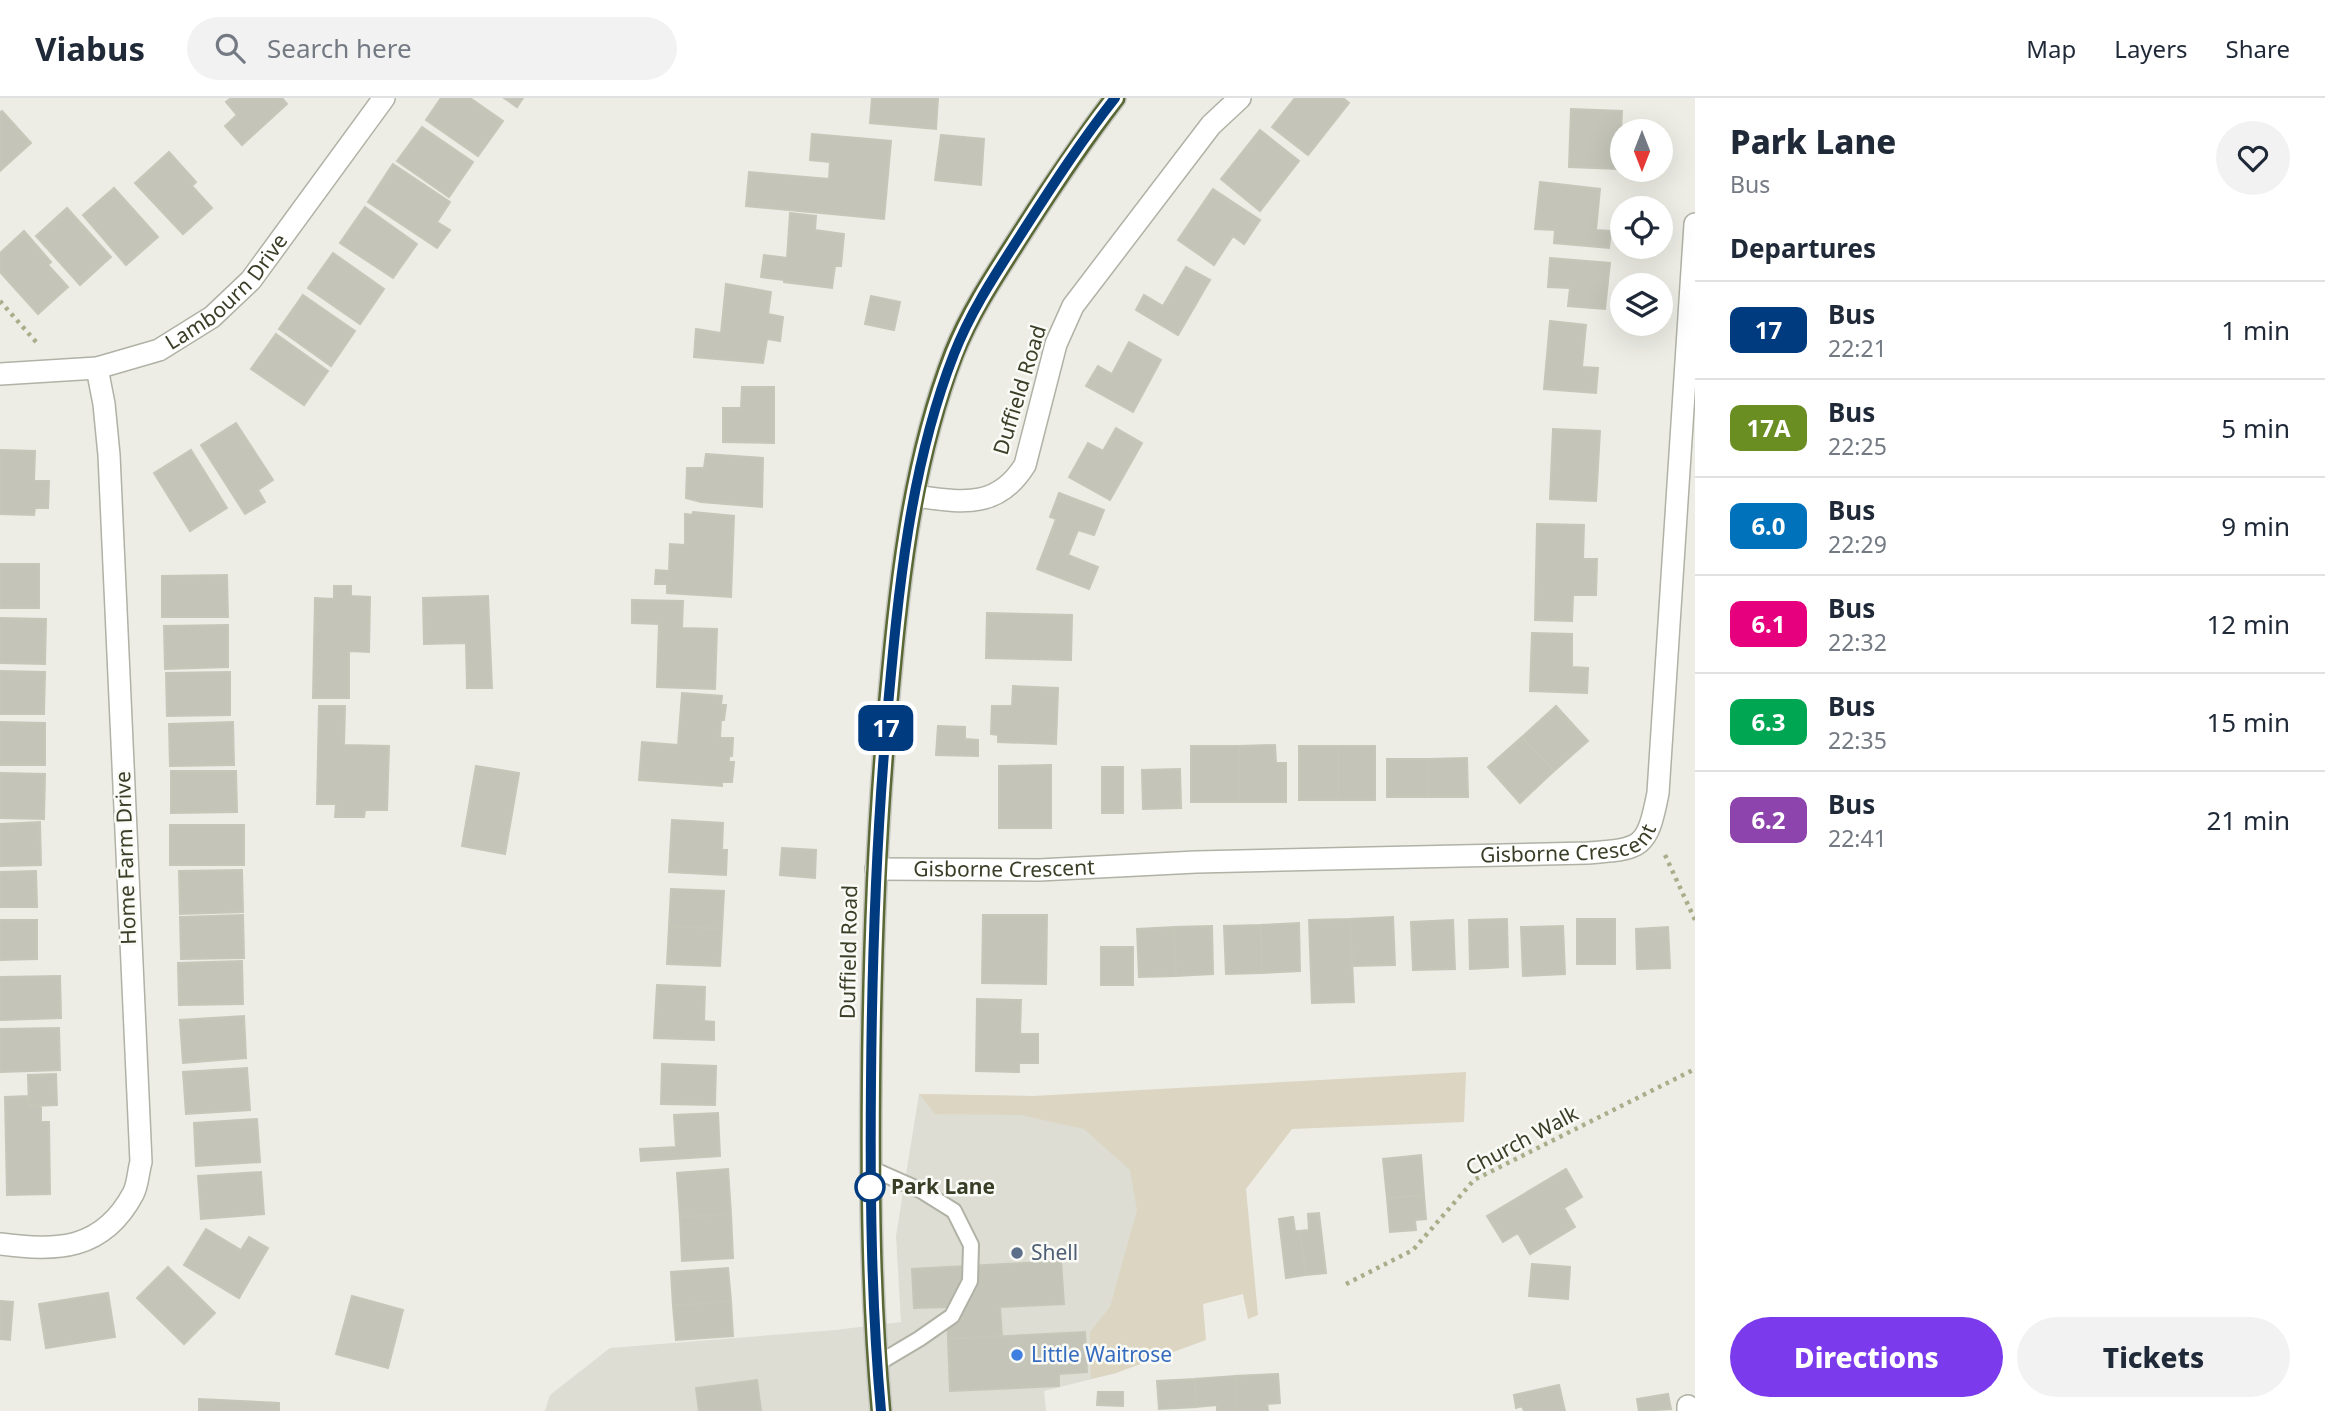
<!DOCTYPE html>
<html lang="en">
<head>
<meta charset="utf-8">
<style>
  body { margin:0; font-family:"Noto Sans",sans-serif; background:#f2f2f3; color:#1f2937; height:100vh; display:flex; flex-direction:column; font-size:26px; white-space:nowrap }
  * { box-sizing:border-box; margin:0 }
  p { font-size:23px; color:#747a83 }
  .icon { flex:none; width:38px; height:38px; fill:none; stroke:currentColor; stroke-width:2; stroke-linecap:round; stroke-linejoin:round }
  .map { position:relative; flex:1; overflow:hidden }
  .panel { display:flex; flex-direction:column; background:#fff; width:630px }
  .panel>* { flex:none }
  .badge { padding:0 14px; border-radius:10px; font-size:24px; line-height:46px }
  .needle { width:46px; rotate:180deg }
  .buttons { position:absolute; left:1610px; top:21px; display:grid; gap:14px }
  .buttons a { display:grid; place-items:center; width:63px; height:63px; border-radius:50%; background:#fff; box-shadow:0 7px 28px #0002; font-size:35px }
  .map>.badge { position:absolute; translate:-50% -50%; box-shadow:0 0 0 4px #fff }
  h2 { padding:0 35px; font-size:26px; line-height:63px }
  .round { display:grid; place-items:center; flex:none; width:74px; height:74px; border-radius:37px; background:#f2f2f3 }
  .overview { display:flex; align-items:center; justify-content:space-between; height:119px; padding:0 35px }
  h1 { font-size:33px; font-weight:800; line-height:52px }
  .primary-button { display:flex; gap:14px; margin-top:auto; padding:14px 35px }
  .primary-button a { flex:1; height:80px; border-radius:42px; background:#7c3aed; color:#fff; font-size:28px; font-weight:800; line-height:80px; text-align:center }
  .primary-button a+a { background:#f2f2f3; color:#1f2937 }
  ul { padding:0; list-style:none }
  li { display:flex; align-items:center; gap:21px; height:98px; padding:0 35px; border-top:2px solid #e0e1e3 }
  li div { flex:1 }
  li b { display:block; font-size:26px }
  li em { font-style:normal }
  li .badge { min-width:77px; font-weight:700; text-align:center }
  header { display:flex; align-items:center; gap:42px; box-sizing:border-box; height:98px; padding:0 35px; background:#fff; border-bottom:2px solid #e0e1e3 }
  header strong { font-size:33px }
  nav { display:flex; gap:38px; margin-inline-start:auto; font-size:24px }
  .search { width:490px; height:63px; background:#f2f2f3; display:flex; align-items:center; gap:18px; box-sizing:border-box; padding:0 24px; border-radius:38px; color:#747a83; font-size:26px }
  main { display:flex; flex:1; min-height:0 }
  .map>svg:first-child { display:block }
  .built { fill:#ddddd4 }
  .green { fill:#dcd5c1 }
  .building { fill:#c4c5b8; stroke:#c6c7b9; stroke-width:2 }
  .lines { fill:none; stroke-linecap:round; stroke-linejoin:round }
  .lane-casing { stroke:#b0b2a5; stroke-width:18 }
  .street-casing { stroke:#b0b2a5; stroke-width:24 }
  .highway-casing { stroke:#c8c9c2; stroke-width:24 }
  .path { stroke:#a8ae89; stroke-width:4.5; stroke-dasharray:3.5 5; stroke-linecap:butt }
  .lane { stroke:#fff; stroke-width:14 }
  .street { stroke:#fff; stroke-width:21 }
  .highway { stroke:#5a6835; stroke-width:21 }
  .line-casing { stroke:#fff; stroke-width:16 }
  .line { stroke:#003b80; stroke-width:10 }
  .stop-dot { fill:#fff; stroke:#003b80; stroke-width:3.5 }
  .service-dot { fill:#5c6f8a; stroke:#fafaf6; stroke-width:2.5 }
  .shop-dot { fill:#3f7fe0; stroke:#fafaf6; stroke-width:2.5 }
  .labels { text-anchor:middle; stroke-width:5; stroke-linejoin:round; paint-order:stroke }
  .street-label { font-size:21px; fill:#393e26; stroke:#fafaf6 }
  .stop-label { font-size:21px; font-weight:bold; fill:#393e26; stroke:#fafaf6; text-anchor:start }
  .service-label { font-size:21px; fill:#4e5e75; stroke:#fafaf6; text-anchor:start }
  .shop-label { font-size:21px; fill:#366cbe; stroke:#fafaf6; text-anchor:start }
</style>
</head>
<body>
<header>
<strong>Viabus</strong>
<div class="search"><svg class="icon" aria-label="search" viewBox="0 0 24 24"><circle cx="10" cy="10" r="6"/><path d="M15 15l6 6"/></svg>Search here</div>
<nav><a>Map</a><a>Layers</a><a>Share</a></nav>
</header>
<main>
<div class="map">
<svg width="1695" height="1313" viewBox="0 0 1695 1313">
  <rect width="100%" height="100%" fill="#edede6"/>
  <path class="built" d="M919,996L1033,998L1091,1014L1147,1087L1114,1227L1116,1275L1044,1293L1046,1313H545L550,1297L610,1250L835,1232L901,1224L896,1138Z"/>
  <path class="green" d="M1466,974L1464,1024L1292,1031L1246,1091L1258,1217L1248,1221L1243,1196L1203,1206L1206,1242L1116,1275L1091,1281L1090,1234L1110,1209L1137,1112L1130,1072L1084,1031L1021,1017L935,1016L919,996L1033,998Z"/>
  <path class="building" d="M231,0H282L287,6L242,47L225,28L237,17L226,4Z
    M441,0H470L503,23L478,58L426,22Z
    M504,0H523L517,9Z
    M872,0H938L936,31L870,25Z
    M1295,0H1343L1349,5L1308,57L1272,29Z
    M1571,11L1622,13L1619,71L1569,69Z
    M2,13L31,45L0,73V15Z
    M422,29L473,64L449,99L397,63Z
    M1260,32L1299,63L1260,113L1221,81Z
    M812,36L891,43L884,121L746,108L749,74L829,81L830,64L810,62Z
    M941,37L984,41L981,87L935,82Z
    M169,54L196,84L192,88L212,110L183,136L135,85Z
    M393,66L450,104L437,124L450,132L437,150L368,104Z
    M1540,84L1600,91L1596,132L1611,133L1609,150L1554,145L1555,132L1535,131Z
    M114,90L158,139L126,167L83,117Z
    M1213,91L1260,122L1244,146L1233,138L1214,167L1178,142Z
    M365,109L417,146L393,180L340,145Z
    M67,110L111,159L80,187L36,138Z
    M790,115L816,118L815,132L844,136L841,168H835L832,190L784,184V182L761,179L764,157L787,160Z
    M24,133L51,164L48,167L68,189L38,216L0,174V155Z
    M333,155L384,191L360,226L308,190Z
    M1550,160L1610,165L1605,211L1568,208L1570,190L1548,189Z
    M1186,169L1210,182L1178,237L1136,212L1144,197L1163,208Z
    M726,186L771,194L768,216L783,219L780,243L767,241L763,265L694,259L696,231L721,235Z
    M303,197L355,233L331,268L279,231Z
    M871,198L900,204L894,232L865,226Z
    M1550,223L1586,227L1582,269L1598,270L1596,295L1544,291Z
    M276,236L328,273L304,307L251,271Z
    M1129,244L1161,262L1133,314L1086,288L1098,268L1112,276Z
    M742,289H774V345L723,344V310H741Z
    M236,325L273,382L258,392L265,404L245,416L201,347Z
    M1116,330L1142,345L1110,402L1069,379L1088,345L1103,353Z
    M1553,331L1600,333L1596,403L1550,401Z
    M0,352L35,353L34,383H49L48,410H35L34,417L0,416Z
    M191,352L227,410L190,433L154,375Z
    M706,356L763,360L762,409L701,404L686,400L687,370H704Z
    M1059,395L1104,412L1094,437L1078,432L1068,457L1098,469L1089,491L1037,471L1056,421L1050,419Z
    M693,414L734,418L731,499L667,495V486H655L656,472L669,473L670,446L685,447V416L692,417Z
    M1537,426L1584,427L1583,461H1597L1596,497H1573L1572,523L1535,522Z
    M0,466H39V510H0Z
    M227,477L228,519H162V478Z
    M334,488H351V498L370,499L369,554L349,553V600H313L315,500L334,501Z
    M488,498L492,590H467L466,545L424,546L423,500Z
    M632,502L683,503L682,530L717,531L715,591L657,589L659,526L632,525Z
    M987,515L1072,517L1071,562L986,560Z
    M0,520L46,521L45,566L0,565Z
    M228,527V569L165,571L164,528Z
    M1532,535L1572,536V569L1588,570L1587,595L1530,593Z
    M0,573L45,574L44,616H0Z
    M230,574V617L167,618L166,575Z
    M1013,588L1058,590L1056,646L998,644V637L991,636L992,608H1012Z
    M682,595L722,598L721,607H726L724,622H721L720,640H733L732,658H729V664H734L732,684H722V688L639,682L642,644L678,647Z
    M319,608H345L344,647L389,648L387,712H365L364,719H335L336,706H317Z
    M1556,608L1588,643L1554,673L1522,639Z
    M0,624L45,625V667H0Z
    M233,624L234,667L170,668L169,626Z
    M938,628L965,629V641L978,642V658L936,657Z
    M1522,639L1554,673L1520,705L1488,669Z
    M1275,647L1276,665H1286V704H1239V648Z
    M1191,648H1239V704H1191Z
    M1299,648H1338V702H1299Z
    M1338,648H1375V702H1338Z
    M1467,660L1468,699H1428V661Z
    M1387,661H1428V699H1387Z
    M1051,667V730H999V668Z
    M476,668L519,675L505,756L462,748Z
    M1102,669H1123V715H1102Z
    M1180,671L1181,710L1143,711L1142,672Z
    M171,673H236L237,714L171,715Z
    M0,675L45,676L44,721L0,720Z
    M672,722L723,725L722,752H727L726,777L669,774Z
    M40,724L41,767L0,768V726Z
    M170,727H244V767H170Z
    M782,750L816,752L815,780L780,777Z
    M242,772L243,814L180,816L179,773Z
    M36,773L37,809H0V774Z
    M671,791L724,793L722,831L669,828Z
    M243,817L244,860L181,861L180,819Z
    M983,817H1047L1046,886L982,885Z
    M1393,819L1395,867L1352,868L1350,821Z
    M1350,821L1354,904L1312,905L1309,822Z
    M1507,821L1508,869L1470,871L1469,822Z
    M1577,821H1615V866H1577Z
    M0,822H37V861L0,862Z
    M1453,822L1455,871L1413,872L1411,824Z
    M1299,825L1300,873L1262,875L1261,827Z
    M1261,827L1262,875L1226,876L1224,828Z
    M669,828L722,831L720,868L667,866Z
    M1212,828L1213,876L1176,878L1174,829Z
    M1563,828L1565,876L1523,878L1521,829Z
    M1174,829L1176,878L1139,879L1137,831Z
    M1668,829L1670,870L1637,871L1636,831Z
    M1101,849H1133V887H1101Z
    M242,863L243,906L179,907L178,865Z
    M60,878L61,920L0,922V879Z
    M657,887L705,889L704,923L714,924V942L654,940Z
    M977,901L1021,902L1020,936H1038V965H1019V974L976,973Z
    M244,918L246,960L183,965L180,922Z
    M59,930L60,972L0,974V931Z
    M662,966L716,968L715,1007L661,1006Z
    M247,970L250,1012L186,1016L183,974Z
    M56,976L57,1007L29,1008L28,977Z
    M28,998L29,1008L41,1007V1024H49L50,1096L7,1097L5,999Z
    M718,1015L720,1058L641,1063L640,1051L676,1049L674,1017Z
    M257,1021L260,1064L196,1068L194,1025Z
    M1421,1057L1424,1097L1387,1100L1383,1061Z
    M728,1071L731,1116L680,1119L677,1075Z
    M1566,1071L1582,1099L1564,1110L1575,1129L1530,1156L1518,1135L1503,1144L1487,1118Z
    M261,1074L264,1116L201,1121L198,1078Z
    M1424,1097L1426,1121L1415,1122L1416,1132L1390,1134L1387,1100Z
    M1319,1115L1326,1175L1306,1177L1300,1133L1309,1132L1308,1116Z
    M731,1116L733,1160L682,1163L680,1119Z
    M1293,1119L1295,1133H1300L1306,1177L1286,1180L1279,1121Z
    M206,1131L241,1152L249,1139L268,1150L239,1200L184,1167Z
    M1061,1163L1064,1206L1000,1209L1002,1238L948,1241L947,1209L914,1210L912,1171Z
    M1532,1166L1570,1169L1568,1201L1529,1198Z
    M168,1169L215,1215L184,1246L137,1200Z
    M728,1170L731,1203L673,1208L671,1174Z
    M108,1195L115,1239L46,1250L39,1206Z
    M352,1198L403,1212L388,1270L336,1256Z
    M0,1203L13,1204L10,1242L0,1241Z
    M731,1203L733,1238L676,1242L673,1208Z
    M1085,1234L1087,1274L1059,1276V1288L950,1293L948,1241Z
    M1278,1276L1280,1305L1267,1306L1268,1313H1237L1235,1278Z
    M1235,1278L1237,1313H1217V1307L1196,1309L1195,1281Z
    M1195,1281L1196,1309L1159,1311L1157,1283Z
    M757,1282L761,1313H699L696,1290Z
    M1559,1287L1565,1313H1524L1522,1308L1516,1310L1514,1297Z
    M1098,1294H1123V1308L1097,1307Z
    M1668,1296L1671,1311L1639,1313L1637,1301Z
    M199,1301L279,1305V1313H199Z"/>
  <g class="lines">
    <g class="lane-casing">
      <path id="lane" d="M870,1070L922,1093L954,1113L971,1147L970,1183L952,1218L919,1241L877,1266"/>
    </g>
    <g class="street-casing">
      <g id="street">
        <path id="s1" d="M0,276L97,270L159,252L212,219L251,182L384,0"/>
        <path d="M915,398C961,404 997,412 1025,367L1056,246L1073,208L1211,27L1240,0"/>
        <path id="s2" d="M876,771L1039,772L1196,764L1587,755C1642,751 1647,751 1658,695L1695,126"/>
        <path d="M0,1146C57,1154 103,1152 133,1096C138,1087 138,1074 141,1064L109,357L104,306L97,270"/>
        <path d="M1688,1308V1313"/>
      </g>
    </g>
    <g class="highway-casing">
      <path id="highway" d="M881,1313C871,1203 870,1093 871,983C872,862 876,741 887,619C898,497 909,371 954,255C972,210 999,171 1025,130C1054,85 1083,42 1115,0"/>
    </g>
    <path class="path" d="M0,203L37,245
      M1665,757L1695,822
      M1346,1186L1413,1152L1474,1082L1695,971"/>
    <use href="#lane" class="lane"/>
    <use href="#street" class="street"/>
    <use href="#highway" class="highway"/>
  </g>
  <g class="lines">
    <g class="line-casing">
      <path id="line" d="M881,1313C871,1203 870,1093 871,983C872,862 876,741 887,619C898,497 909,371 954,256C972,210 999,171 1025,130C1054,85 1082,42 1115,0"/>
    </g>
    <use href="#line" class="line"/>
  </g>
  <circle class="stop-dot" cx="870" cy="1089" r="14"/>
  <circle class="service-dot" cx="1017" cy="1155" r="7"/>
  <circle class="shop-dot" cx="1017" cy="1257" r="7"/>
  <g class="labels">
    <g class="street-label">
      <text dy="7" stroke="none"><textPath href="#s1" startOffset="252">Lambourn Drive</textPath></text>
      <text transform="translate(1020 292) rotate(-73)" y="7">Duffield Road</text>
      <text dy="7" stroke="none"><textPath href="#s2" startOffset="695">Gisborne Crescent</textPath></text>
      <text transform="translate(126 760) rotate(-92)" y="7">Home Farm Drive</text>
      <text dy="7" stroke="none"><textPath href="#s2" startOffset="128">Gisborne Crescent</textPath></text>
      <text transform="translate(849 854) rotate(-89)" y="7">Duffield Road</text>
      <text transform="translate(1522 1043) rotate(-28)" y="7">Church Walk</text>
    </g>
    <g class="stop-label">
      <text x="891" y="1096">Park Lane</text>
    </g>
    <g class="service-label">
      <text x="1031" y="1162">Shell</text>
    </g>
    <g class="shop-label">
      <text x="1031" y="1264">Little Waitrose</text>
    </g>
  </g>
</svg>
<div class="buttons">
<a><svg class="needle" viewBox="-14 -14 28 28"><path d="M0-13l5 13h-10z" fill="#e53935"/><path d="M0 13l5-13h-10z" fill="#747a83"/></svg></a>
<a><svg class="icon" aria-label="locate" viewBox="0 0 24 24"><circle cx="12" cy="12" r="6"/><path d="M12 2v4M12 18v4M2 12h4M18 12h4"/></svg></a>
<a><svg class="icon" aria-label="layers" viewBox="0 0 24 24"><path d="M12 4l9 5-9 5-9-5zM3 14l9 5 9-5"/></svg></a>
</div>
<b class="badge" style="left:886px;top:630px;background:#003b80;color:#fff">17</b>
</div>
<section class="panel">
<div class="overview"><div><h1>Park Lane</h1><p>Bus</p></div><a class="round"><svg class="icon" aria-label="heart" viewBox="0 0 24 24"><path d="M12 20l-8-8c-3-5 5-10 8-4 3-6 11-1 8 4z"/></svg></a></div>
<h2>Departures</h2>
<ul>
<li><span class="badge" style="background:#003b80;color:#fff">17</span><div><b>Bus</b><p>22:21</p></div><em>1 min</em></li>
<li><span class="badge" style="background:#6b8e23;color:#fff">17A</span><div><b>Bus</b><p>22:25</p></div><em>5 min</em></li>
<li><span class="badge" style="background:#0072bc;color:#fff">6.0</span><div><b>Bus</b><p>22:29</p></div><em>9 min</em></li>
<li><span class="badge" style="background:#e6007e;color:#fff">6.1</span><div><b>Bus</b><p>22:32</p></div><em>12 min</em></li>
<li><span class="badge" style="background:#00a651;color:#fff">6.3</span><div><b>Bus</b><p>22:35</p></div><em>15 min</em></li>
<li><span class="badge" style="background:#8e44ad;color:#fff">6.2</span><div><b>Bus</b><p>22:41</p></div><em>21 min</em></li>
</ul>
<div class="primary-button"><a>Directions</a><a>Tickets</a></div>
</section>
</main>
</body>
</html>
